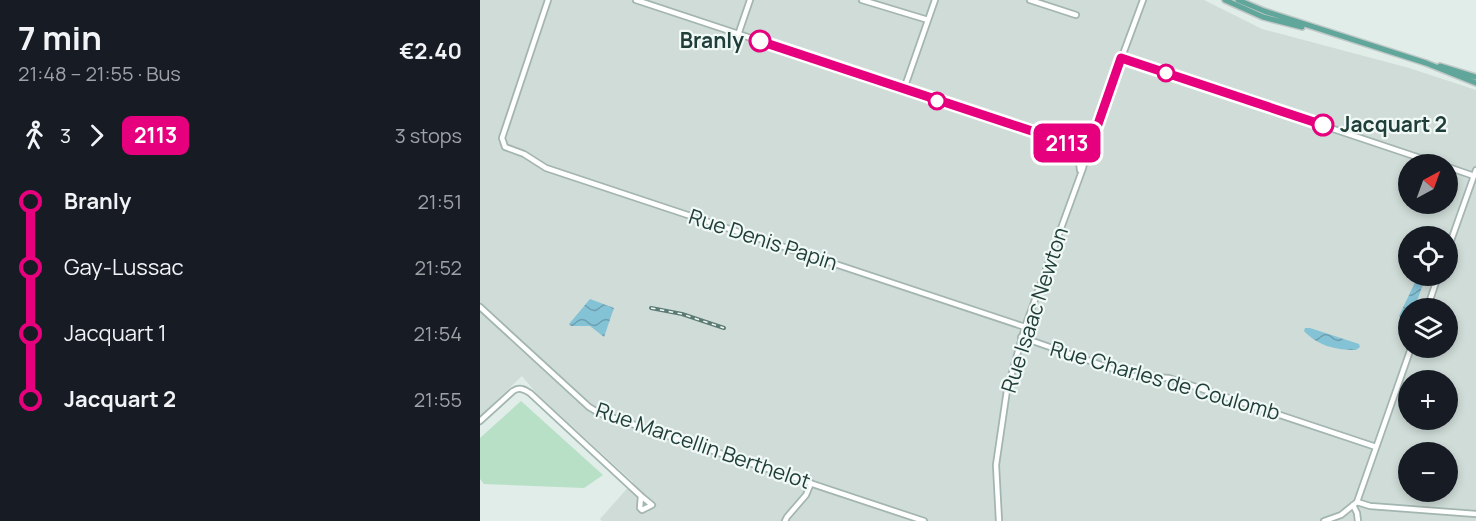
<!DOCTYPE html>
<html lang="en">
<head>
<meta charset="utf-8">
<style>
  body { margin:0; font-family:Manrope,sans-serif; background:#20242c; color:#f1f3f6; height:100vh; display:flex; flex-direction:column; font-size:22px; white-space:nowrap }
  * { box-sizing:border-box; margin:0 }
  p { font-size:20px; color:#9ea1a6 }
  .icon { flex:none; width:33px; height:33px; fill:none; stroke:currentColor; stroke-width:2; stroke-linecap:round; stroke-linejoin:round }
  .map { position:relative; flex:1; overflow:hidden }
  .details { display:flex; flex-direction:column; background:#171b24; width:480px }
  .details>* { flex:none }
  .badge { padding:0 12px; border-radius:9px; font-size:21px; line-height:39px }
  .needle { width:39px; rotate:41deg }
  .tools { position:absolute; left:918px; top:154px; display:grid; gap:12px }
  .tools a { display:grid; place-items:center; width:60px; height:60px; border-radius:50%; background:#171b24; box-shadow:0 3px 9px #0003; font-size:30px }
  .map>.badge { position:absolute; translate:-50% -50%; box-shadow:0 0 0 3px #fff }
  .legs { display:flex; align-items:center; gap:9px; height:66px; padding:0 18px; font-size:20px }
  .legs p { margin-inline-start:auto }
  .headline { display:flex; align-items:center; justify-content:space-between; height:102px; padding:0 18px }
  h1 { font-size:33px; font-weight:700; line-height:45px }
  ul { padding:0 18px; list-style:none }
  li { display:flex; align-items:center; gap:21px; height:66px; font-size:22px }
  li i { display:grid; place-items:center; width:9px; height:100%; margin:0 8px; background:currentColor }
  li i::after { content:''; width:15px; height:15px; margin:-8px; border:4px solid; border-radius:50%; background:#171b24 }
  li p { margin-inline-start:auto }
  li:first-child i { background:linear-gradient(#0000 50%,currentColor 0) }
  li:last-child i { background:linear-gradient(currentColor 50%,#0000 0) }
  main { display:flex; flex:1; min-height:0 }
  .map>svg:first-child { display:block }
  .built { fill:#cfdcd7; fill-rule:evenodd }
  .grass { fill:#b7e0c6 }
  .water { fill:url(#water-waves) }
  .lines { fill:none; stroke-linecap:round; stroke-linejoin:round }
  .minor-casing { stroke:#a3b5b0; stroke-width:8 }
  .major-casing { stroke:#c1c9c8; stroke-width:8 }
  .minor { stroke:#fff; stroke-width:4.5 }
  .major { stroke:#61a69a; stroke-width:5 }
  .rail-casing { stroke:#5a7a74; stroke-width:4 }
  .rail { stroke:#f1f9f6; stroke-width:1.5; stroke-dasharray:4.5; stroke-linecap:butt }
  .line-1-casing { stroke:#fff; stroke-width:14 }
  .line-1 { stroke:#e6007e; stroke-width:9 }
  .stop-1-dot { fill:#fff; stroke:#e6007e; stroke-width:3 }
  .labels { text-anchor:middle; stroke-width:4.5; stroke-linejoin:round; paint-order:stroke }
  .stop-label { font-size:21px; font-weight:bold; fill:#203e39; stroke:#f1f9f6; text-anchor:end }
  .street-label { font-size:21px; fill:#203e39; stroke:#f1f9f6 }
</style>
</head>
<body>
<main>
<section class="details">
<div class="headline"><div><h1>7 min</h1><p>21:48 – 21:55 · Bus</p></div><b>€2.40</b></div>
<div class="legs"><svg class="icon" aria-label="walk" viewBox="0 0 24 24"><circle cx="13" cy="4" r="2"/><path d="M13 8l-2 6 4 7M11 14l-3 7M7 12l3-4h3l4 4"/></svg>3<svg class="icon" aria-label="forward" viewBox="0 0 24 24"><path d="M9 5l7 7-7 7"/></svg><b class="badge" style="background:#e6007e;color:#fff">2113</b><p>3 stops</p></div>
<ul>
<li><i style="color:#e6007e"></i><b>Branly</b><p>21:51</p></li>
<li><i style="color:#e6007e"></i><span>Gay-Lussac</span><p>21:52</p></li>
<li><i style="color:#e6007e"></i><span>Jacquart 1</span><p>21:54</p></li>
<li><i style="color:#e6007e"></i><b>Jacquart 2</b><p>21:55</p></li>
</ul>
</section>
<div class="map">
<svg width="996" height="521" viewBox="0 0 996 521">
  <defs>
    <pattern id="water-waves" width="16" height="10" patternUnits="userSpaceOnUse" patternTransform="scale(1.5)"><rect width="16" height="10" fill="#84c2d6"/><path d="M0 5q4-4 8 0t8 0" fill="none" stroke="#6c9faf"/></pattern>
  </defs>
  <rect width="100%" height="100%" fill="#e0ede8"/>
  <path class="built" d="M0,0H724L782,29L929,68L996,90V521H122L120,519L153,482L57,394L42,376L0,416ZM928,165H968V204H928ZM928,237H968V276H928ZM928,309H968V348H928ZM928,381H968V420H928ZM928,453H968V492H928Z"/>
  <path class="grass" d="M41,401L123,475L104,488L4,484L0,479V438Z"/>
  <path class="water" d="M938,276H946L934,309H928V318L923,321L919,316Z
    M110,299L134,308L124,337L110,326H91L89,324Z
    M825,328H830L879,344L880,347L876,350C856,350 838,346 824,331Z"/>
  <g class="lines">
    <g class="minor-casing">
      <path id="minor" d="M68,0L22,138L25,147L44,154L66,168L545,327
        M156,0L588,143L597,150
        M382,0L448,20
        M550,0L596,15
        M258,35L270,0
        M641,58L961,165
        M424,89L455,0
        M609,146L663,0
        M598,152L600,170
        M606,154L598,152V145L613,132
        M968,167L994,176
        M968,249L996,170
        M0,307L109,407L119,413L444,521
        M947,309L958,276
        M541,337L653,376L689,378L896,447
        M0,421L33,391C39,387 44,389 50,393L161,496L172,505L162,510L160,508L161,496
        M877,502L890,506L996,514
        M873,505L877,513L878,521
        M305,521L307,517L326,495L331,483
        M519,521L516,465L527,390L545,327L603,168L606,154
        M844,521L861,515L877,502L931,348"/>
    </g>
    <g class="major-casing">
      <path id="major" d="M745,0L783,17L822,27
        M758,0L784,11L946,63L996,83
        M960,66L996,77"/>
    </g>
    <use href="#minor" class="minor"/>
    <use href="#major" class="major"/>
    <g class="rail-casing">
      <path id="rail" d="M171,308L202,314L244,328"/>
    </g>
    <use href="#rail" class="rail"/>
  </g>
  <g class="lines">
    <g class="line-1-casing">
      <path id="line-1" d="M280,41L588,143L603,142L617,127L641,58L843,125"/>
    </g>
    <use href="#line-1" class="line-1"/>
  </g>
  <g class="stop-1-dot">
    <circle cx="280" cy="41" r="10"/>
    <circle cx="686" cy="73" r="8"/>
    <circle cx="457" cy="101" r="8"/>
    <circle cx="843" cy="125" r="10"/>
  </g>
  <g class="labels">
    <g class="stop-label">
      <text x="264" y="48">Branly</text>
      <text x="860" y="132" text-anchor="start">Jacquart 2</text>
    </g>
    <g class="street-label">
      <text transform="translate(283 240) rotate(18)" y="7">Rue Denis Papin</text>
      <text transform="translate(555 310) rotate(-72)" y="7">Rue Isaac Newton</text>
      <text transform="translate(685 381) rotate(16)" y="7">Rue Charles de Coulomb</text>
      <text transform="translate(223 446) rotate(19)" y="7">Rue Marcellin Berthelot</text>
    </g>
  </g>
</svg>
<div class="tools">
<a><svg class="needle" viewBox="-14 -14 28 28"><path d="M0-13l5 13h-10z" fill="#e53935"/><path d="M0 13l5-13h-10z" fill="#9ea1a6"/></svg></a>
<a><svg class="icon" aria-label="locate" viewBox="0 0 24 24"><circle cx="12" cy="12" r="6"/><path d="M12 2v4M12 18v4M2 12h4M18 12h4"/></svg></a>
<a><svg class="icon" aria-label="layers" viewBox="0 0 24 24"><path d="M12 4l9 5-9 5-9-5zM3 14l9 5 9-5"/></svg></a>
<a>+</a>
<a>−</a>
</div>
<b class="badge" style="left:587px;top:143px;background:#e6007e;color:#fff">2113</b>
</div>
</main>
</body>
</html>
